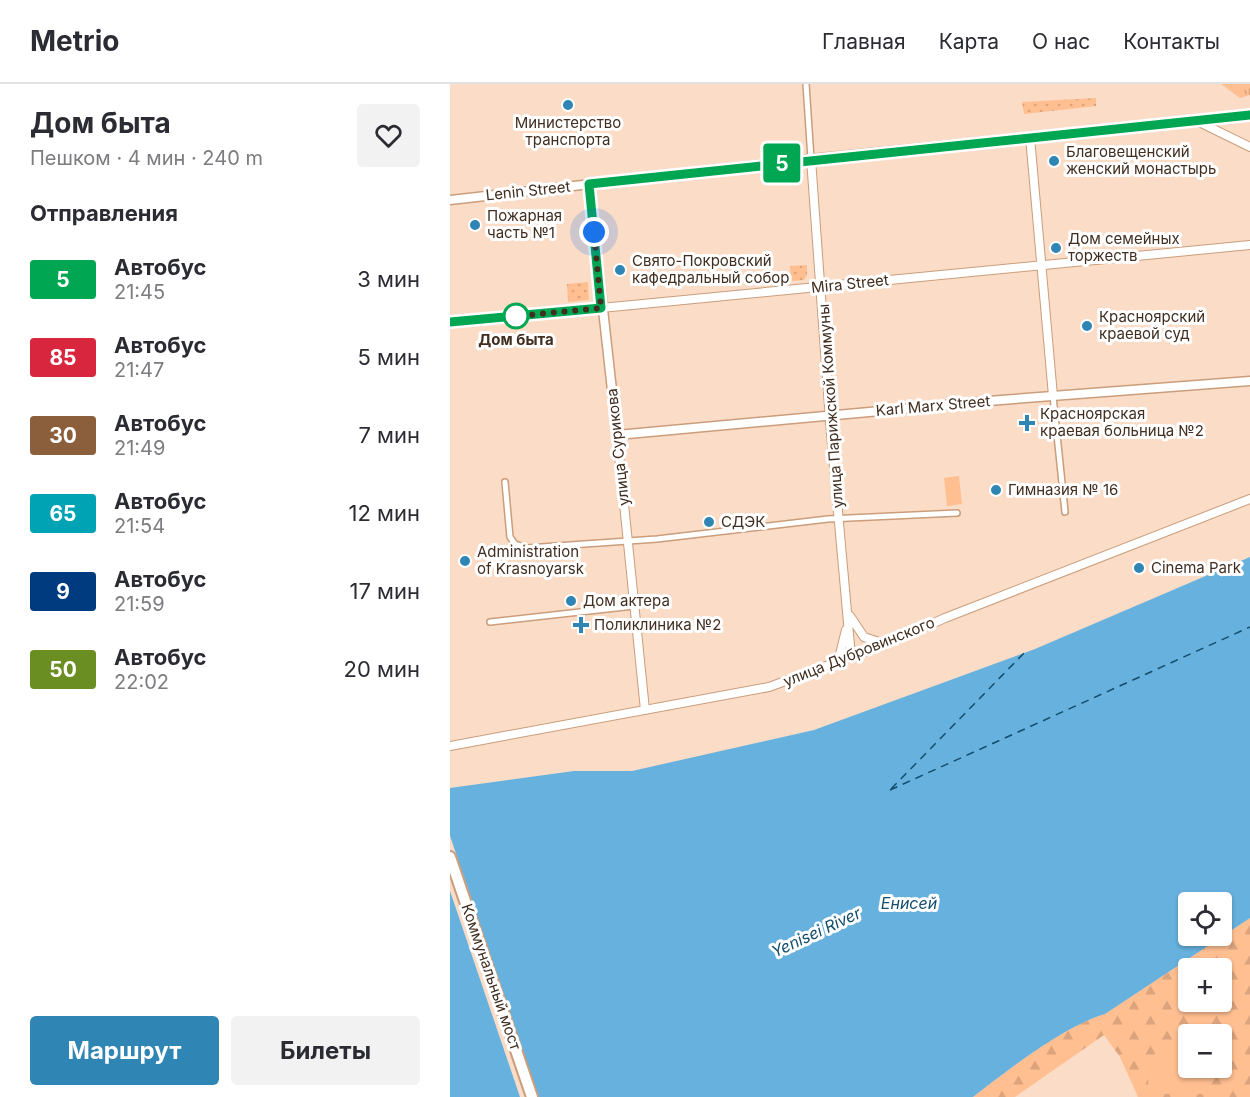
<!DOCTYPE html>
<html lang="ru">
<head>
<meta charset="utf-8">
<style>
  body { margin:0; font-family:Inter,sans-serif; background:#f2f2f3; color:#2b2b33; height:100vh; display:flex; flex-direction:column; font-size:22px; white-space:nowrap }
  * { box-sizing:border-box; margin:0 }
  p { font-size:20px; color:#7c7c81 }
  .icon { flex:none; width:33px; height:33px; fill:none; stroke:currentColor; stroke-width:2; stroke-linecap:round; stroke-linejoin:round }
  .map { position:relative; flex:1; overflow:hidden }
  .drawer { display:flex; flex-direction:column; background:#fff; width:450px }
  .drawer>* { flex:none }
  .badge { padding:0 12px; border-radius:4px; font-size:21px; line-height:39px }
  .buttons { position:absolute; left:728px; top:808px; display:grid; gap:12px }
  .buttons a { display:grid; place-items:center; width:54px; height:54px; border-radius:6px; background:#fff; box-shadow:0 2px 4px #0004; font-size:30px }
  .you { position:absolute; width:30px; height:30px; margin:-15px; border:4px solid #fff; border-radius:50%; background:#1a73e8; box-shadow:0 0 0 9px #1a73e833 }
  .map>.badge { position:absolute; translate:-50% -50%; box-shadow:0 0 0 3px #fff }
  h2 { padding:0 30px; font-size:22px; line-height:54px }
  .round { display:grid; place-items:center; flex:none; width:63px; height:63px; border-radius:6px; background:#f2f2f3 }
  .head { display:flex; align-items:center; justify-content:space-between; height:102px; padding:0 30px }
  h1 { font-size:28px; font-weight:700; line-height:45px }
  .button { display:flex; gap:12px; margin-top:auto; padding:12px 30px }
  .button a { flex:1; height:69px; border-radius:6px; background:#2f85b4; color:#fff; font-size:24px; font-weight:700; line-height:69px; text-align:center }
  .button a+a { background:#f2f2f3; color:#2b2b33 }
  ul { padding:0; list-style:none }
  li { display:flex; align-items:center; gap:18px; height:78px; padding:0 30px }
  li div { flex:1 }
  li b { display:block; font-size:22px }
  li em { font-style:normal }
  li .badge { min-width:66px; font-weight:700; text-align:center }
  header { display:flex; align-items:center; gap:36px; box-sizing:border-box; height:84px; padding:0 30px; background:#fff; border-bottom:2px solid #e1e1e2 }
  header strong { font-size:28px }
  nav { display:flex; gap:33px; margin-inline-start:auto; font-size:21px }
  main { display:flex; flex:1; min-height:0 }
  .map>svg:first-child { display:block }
  .grass { fill:url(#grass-tufts) }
  .forest { fill:url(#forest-firs); fill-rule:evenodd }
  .park { fill:url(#park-dots) }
  .pitch { fill:#ffbf91 }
  .water { fill:#67b1df; fill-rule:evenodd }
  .pier { fill:#fadcc7 }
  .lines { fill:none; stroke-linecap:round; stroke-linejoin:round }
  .ferry { stroke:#124d6c; stroke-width:1.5; stroke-dasharray:8 6; stroke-linecap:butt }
  .street-casing { stroke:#cb9d7b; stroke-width:8 }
  .secondary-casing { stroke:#cb9d7b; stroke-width:10 }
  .primary-casing { stroke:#cb9d7b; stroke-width:11 }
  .highway-casing { stroke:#cb9d7b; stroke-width:14 }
  .street { stroke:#fff; stroke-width:5 }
  .secondary { stroke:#fff; stroke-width:8 }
  .primary { stroke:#fff; stroke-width:8 }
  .highway { stroke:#fff; stroke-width:10 }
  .line-casing { stroke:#fff; stroke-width:14 }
  .line { stroke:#00a651; stroke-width:9 }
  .walk { stroke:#412e20; stroke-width:6; stroke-dasharray:0 10.8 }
  .poi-dot { fill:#2f85b4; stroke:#fff; stroke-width:2 }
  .stop-dot { fill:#fff; stroke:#00a651; stroke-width:3 }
  .labels { text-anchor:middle; stroke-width:6; stroke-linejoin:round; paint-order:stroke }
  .poi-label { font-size:15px; fill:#412e20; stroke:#fff; text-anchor:start }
  .street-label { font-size:15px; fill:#412e20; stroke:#fff }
  .stop-label { font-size:15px; font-weight:bold; fill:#412e20; stroke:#fff }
  .water-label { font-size:16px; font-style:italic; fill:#124d6c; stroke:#fff }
</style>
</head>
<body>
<header>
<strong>Metrio</strong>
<nav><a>Главная</a><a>Карта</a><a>О нас</a><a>Контакты</a></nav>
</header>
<main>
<section class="drawer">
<div class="head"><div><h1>Дом быта</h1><p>Пешком · 4 мин · 240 m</p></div><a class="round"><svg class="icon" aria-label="heart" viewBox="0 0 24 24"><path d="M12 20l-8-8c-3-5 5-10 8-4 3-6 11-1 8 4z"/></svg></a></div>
<h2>Отправления</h2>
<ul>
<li><span class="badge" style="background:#00a651;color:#fff">5</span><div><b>Автобус</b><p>21:45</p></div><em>3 мин</em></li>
<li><span class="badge" style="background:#d7263d;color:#fff">85</span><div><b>Автобус</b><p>21:47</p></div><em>5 мин</em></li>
<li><span class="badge" style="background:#8b5e3c;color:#fff">30</span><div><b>Автобус</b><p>21:49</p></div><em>7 мин</em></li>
<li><span class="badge" style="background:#00a3b4;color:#fff">65</span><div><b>Автобус</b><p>21:54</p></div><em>12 мин</em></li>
<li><span class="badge" style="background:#003b80;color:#fff">9</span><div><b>Автобус</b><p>21:59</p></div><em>17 мин</em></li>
<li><span class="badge" style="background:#6b8e23;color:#fff">50</span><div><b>Автобус</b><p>22:02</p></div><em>20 мин</em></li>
</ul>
<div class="button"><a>Маршрут</a><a>Билеты</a></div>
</section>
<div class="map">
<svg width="800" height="1013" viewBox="0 0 800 1013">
  <defs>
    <pattern id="grass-tufts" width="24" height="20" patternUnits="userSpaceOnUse" patternTransform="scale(1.5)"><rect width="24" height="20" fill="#ffbf91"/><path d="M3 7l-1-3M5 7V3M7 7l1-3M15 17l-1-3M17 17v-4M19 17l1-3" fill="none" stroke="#dca47d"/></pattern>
    <pattern id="forest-firs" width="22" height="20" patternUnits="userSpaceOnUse" patternTransform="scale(1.5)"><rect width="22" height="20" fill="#ffbf91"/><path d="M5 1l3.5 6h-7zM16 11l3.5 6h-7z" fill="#dca47d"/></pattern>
    <pattern id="park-dots" width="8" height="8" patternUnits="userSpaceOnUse" patternTransform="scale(1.5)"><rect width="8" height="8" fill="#ffbf91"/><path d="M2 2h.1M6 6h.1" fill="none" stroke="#dca47d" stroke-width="1.8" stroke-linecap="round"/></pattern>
  </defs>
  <rect width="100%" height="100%" fill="#fadcc7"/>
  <path class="grass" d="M771,0H800V11L790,14Z"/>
  <path class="forest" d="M800,834V1013H688L670,973L654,951L565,1013H523C556,987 616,941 655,930ZM738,885H771V918H738ZM738,951H771V984H738Z"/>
  <path class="park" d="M646,14V22L574,30L572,18Z
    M357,181V191L354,196L341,197L340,182Z
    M138,198L139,216L118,218L117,200Z"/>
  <path class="pitch" d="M509,392L512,420L497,422L494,394Z
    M699,974H738V984H758V1010H698Z"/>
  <path class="water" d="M800,473V834L655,930C616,941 556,987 523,1013H0V704L124,687H182L364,646L585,565ZM738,819H771V852H738Z"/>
  <path class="pier" d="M0,752L76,976L89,1013H70L50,954L0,807Z"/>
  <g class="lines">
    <path class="ferry" d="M441,705L574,569
      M440,706L800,543"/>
    <g class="street-casing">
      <path id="street" d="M356,0L361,75
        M603,312L615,428
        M55,398L60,453L65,460L77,464L207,455L378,435L507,429
        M40,538L184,522"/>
    </g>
    <g class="secondary-casing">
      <path id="secondary" d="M745,36L800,63
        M580,53L603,312
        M361,75L381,350L401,572
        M151,224L800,161
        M167,351L195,626
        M400,532L414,553L435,560
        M388,578L396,546
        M0,662L319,603L439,559L495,534L800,415"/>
    </g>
    <g class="primary-casing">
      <path id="primary" d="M139,100L167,351L551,316L800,297
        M0,116L361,75L800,31
        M0,238L151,224"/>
    </g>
    <g class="highway-casing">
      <path id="highway" d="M0,773L82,1013"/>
    </g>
    <use href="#street" class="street"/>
    <use href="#secondary" class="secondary"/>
    <use href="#primary" class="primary"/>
    <use href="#highway" class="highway"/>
  </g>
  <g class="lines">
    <g class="line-casing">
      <path id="line" d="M0,238L151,224L139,100L800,31"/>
    </g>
    <use href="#line" class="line"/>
    <path class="walk" d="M66,232L58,233L151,224L144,148"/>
  </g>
  <g class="poi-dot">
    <circle cx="118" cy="21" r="6"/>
    <circle cx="604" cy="77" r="6"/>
    <circle cx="25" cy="141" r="6"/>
    <circle cx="606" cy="164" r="6"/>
    <circle cx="170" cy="186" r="6"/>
    <circle cx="637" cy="242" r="6"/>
    <path d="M574 330h6v6h6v6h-6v6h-6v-6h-6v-6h6z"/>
    <circle cx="546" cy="406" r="6"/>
    <circle cx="259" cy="438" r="6"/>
    <circle cx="15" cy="477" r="6"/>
    <circle cx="689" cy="484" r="6"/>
    <circle cx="121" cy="517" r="6"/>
    <path d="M128 532h6v6h6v6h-6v6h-6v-6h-6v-6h6z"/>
  </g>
  <circle class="stop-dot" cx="66" cy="232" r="12"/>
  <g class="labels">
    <g class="poi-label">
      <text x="118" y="44" text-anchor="middle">Министерство<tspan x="118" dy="17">транспорта</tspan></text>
      <text x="616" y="73">Благовещенский<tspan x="616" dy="17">женский монастырь</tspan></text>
      <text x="37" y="137">Пожарная<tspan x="37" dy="17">часть №1</tspan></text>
      <text x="618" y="160">Дом семейных<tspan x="618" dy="17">торжеств</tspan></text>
      <text x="182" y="182">Свято-Покровский<tspan x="182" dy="17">кафедральный собор</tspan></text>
      <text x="649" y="238">Красноярский<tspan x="649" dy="17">краевой суд</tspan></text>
      <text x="590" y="335">Красноярская<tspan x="590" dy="17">краевая больница №2</tspan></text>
      <text x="558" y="411">Гимназия № 16</text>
      <text x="271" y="443">СДЭК</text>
      <text x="27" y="473">Administration<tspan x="27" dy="17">of Krasnoyarsk</tspan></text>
      <text x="701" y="489">Cinema Park</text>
      <text x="133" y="522">Дом актера</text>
      <text x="144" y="546">Поликлиника №2</text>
    </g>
    <g class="street-label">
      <text transform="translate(78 107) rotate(-6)" y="5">Lenin Street</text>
      <text transform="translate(400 200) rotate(-6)" y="5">Mira Street</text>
      <text transform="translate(381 322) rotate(-94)" y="5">улица Парижской Коммуны</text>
      <text transform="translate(483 322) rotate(-5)" y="5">Karl Marx Street</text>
      <text transform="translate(168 363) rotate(-96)" y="5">улица Сурикова</text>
      <text transform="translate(409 568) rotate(-22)" y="5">улица Дубровинского</text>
      <text transform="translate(41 893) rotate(71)" y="5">Коммунальный мост</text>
    </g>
    <g class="stop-label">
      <text x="66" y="261">Дом быта</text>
    </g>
    <g class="water-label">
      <text x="459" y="825">Енисей</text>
      <text transform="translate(366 848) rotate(-25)" y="6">Yenisei River</text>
    </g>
  </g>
</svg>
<div class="buttons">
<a><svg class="icon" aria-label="locate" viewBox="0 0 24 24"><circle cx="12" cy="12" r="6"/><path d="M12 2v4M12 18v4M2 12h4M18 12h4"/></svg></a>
<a>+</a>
<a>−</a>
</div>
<div class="you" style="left:144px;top:148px"></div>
<b class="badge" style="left:332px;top:79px;background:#00a651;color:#fff">5</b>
</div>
</main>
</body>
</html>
